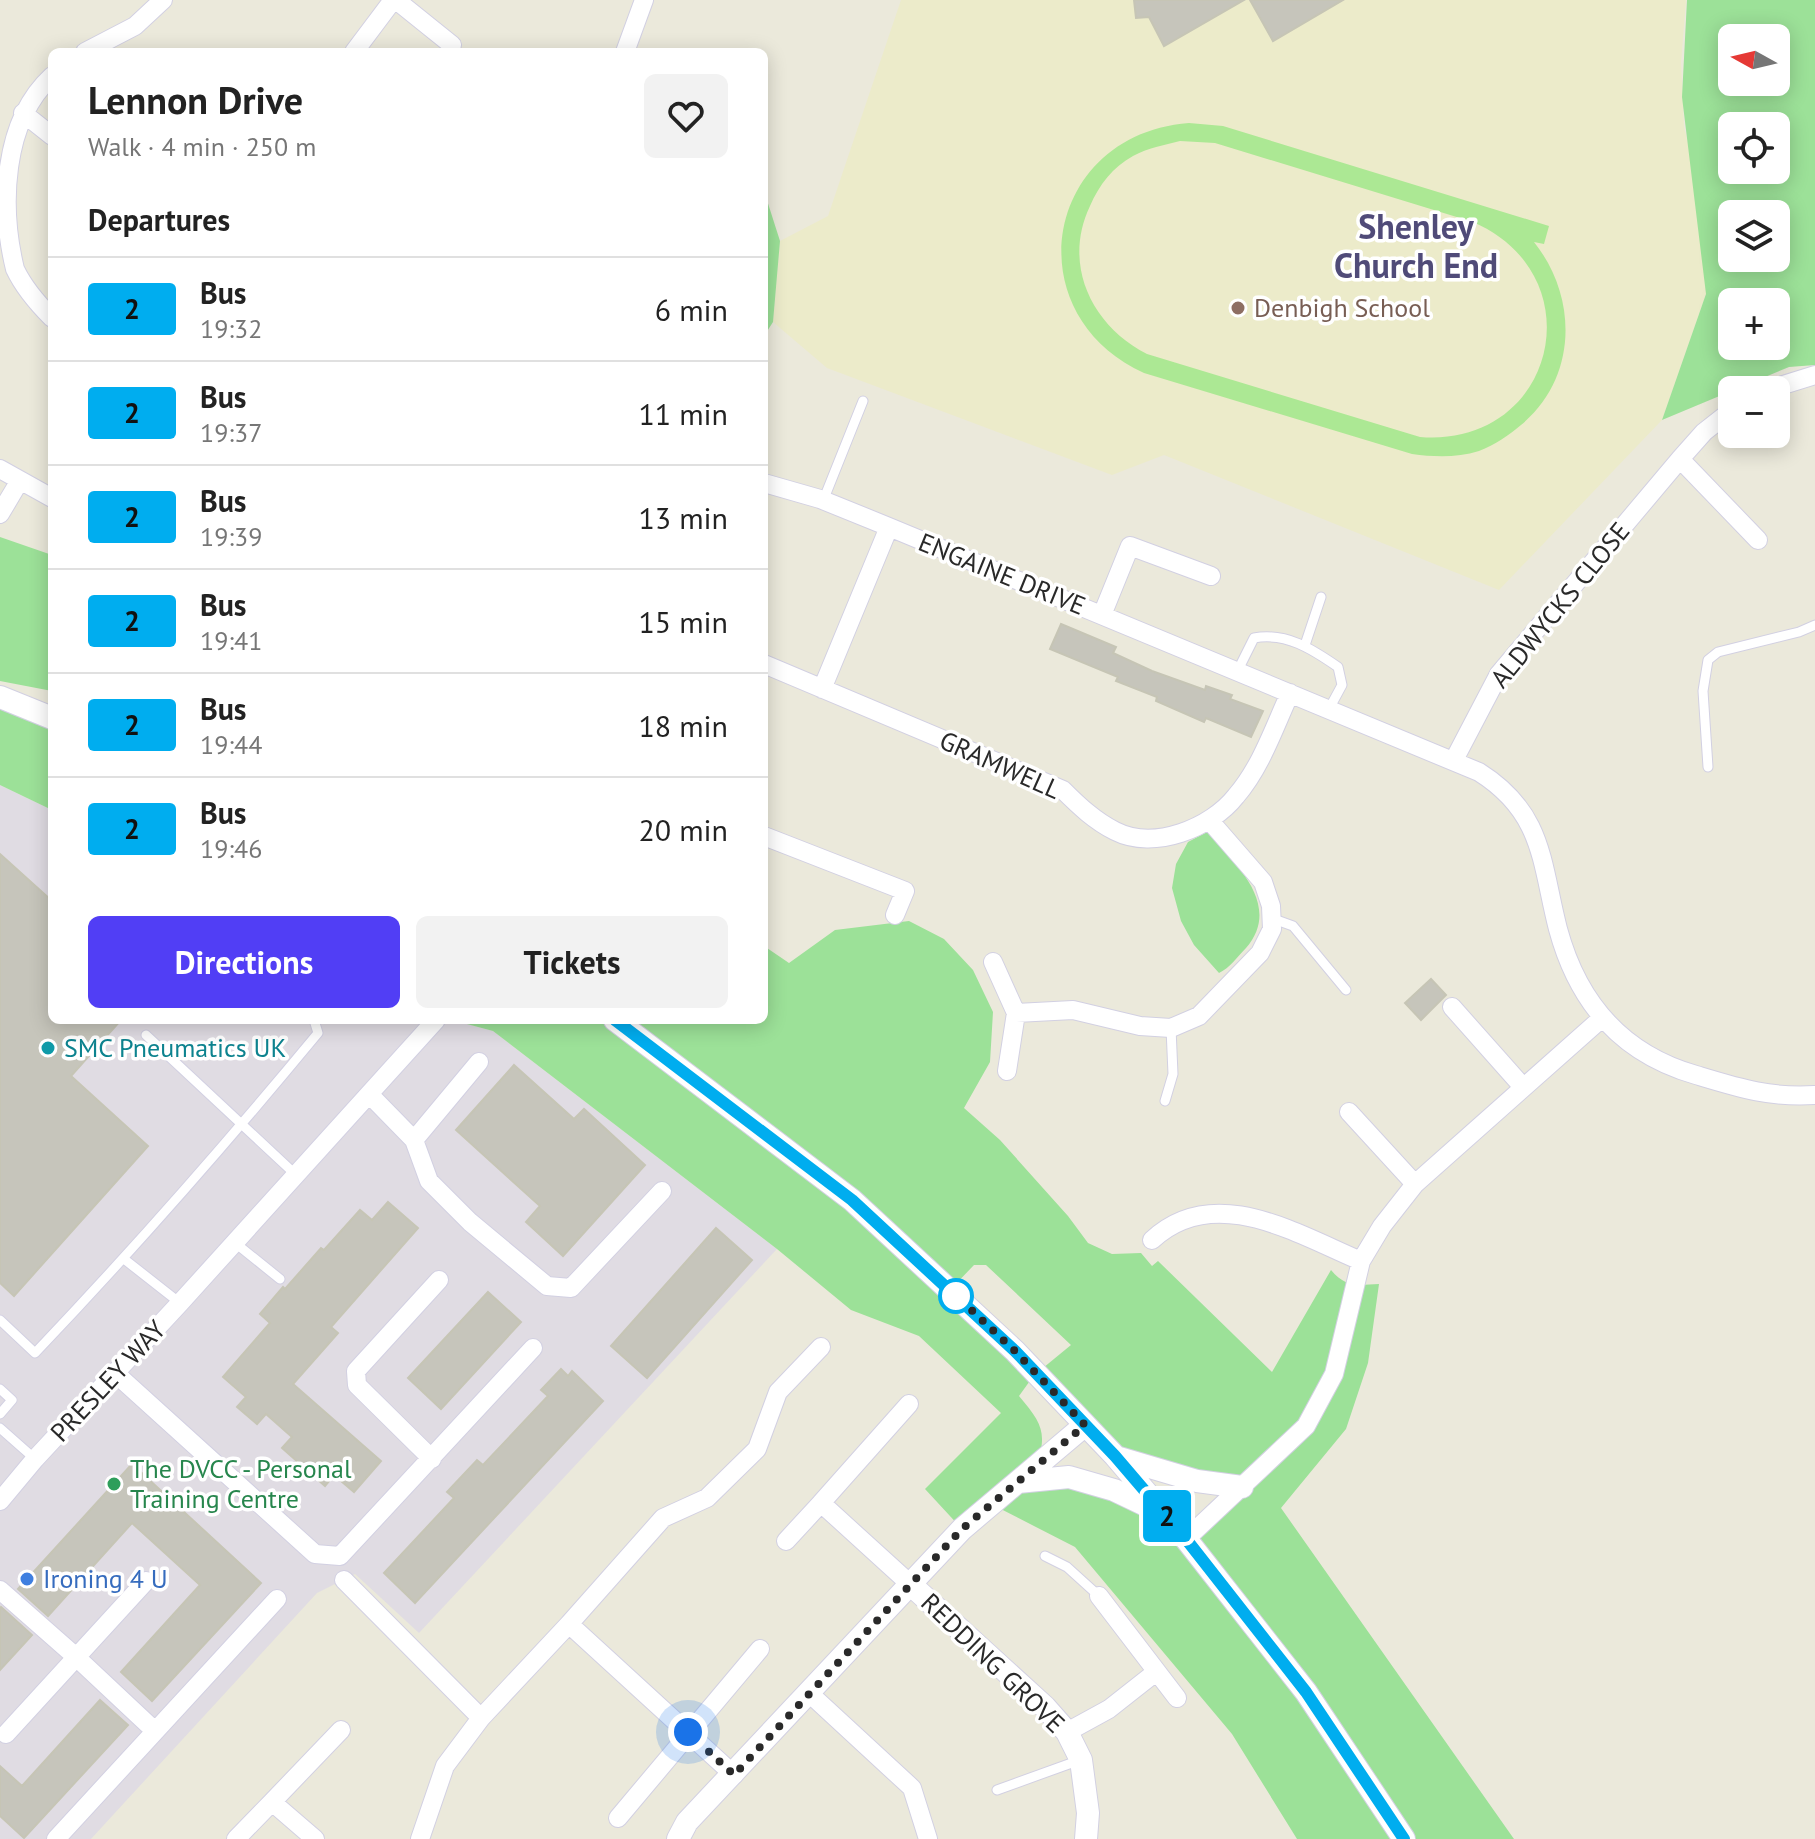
<!DOCTYPE html>
<html lang="en">
<head>
<meta charset="utf-8">
<style>
  body { margin:0; font-family:"PT Sans",sans-serif; background:#f2f2f2; color:#222; height:100vh; display:flex; flex-direction:column; font-size:30px; white-space:nowrap }
  * { box-sizing:border-box; margin:0 }
  p { font-size:26px; color:#767676 }
  .icon { flex:none; width:44px; height:44px; fill:none; stroke:currentColor; stroke-width:2; stroke-linecap:round; stroke-linejoin:round }
  .map { position:relative; flex:1; overflow:hidden }
  .panel { position:absolute; left:48px; top:48px; width:720px; height:976px; display:flex; flex-direction:column; background:#fff; border-radius:12px; box-shadow:0 4px 20px #0003 }
  .panel>* { flex:none }
  .badge { padding:0 16px; border-radius:6px; font-size:28px; line-height:52px }
  .needle { width:52px; rotate:278deg }
  .controls { position:absolute; left:1718px; top:24px; display:grid; gap:16px }
  .controls a { display:grid; place-items:center; width:72px; height:72px; border-radius:12px; background:#fff; box-shadow:0 4px 20px #0003; font-size:40px }
  .you { position:absolute; width:40px; height:40px; margin:-20px; border:6px solid #fff; border-radius:50%; background:#1a73e8; box-shadow:0 0 0 12px #1a73e833 }
  .map>.badge { position:absolute; translate:-50% -50%; box-shadow:0 0 0 4px #fff }
  h2 { padding:0 40px; font-size:30px; line-height:72px }
  .round { display:grid; place-items:center; flex:none; width:84px; height:84px; border-radius:12px; background:#f2f2f2 }
  .head { display:flex; align-items:center; justify-content:space-between; height:136px; padding:0 40px }
  h1 { font-size:38px; font-weight:700; line-height:60px }
  .cta { display:flex; gap:16px; margin-top:auto; padding:16px 40px }
  .cta a { flex:1; height:92px; border-radius:12px; background:#513ef5; color:#fff; font-size:32px; font-weight:700; line-height:92px; text-align:center }
  .cta a+a { background:#f2f2f2; color:#222 }
  ul { padding:0; list-style:none }
  li { display:flex; align-items:center; gap:24px; height:104px; padding:0 40px; border-top:2px solid #e0e0e0 }
  li div { flex:1 }
  li b { display:block; font-size:30px }
  li em { font-style:normal }
  li .badge { min-width:88px; font-weight:700; text-align:center }
  .map>svg:first-child { display:block }
  .industrial { fill:#e0dce3 }
  .education { fill:#ecebca }
  .green { fill:#9ce198; fill-rule:evenodd }
  .pitch { fill:#ace894; fill-rule:evenodd }
  .building { fill:#c6c5bb; stroke:#c6c5b5; stroke-width:2 }
  .lines { fill:none; stroke-linecap:round; stroke-linejoin:round }
  .service-casing { stroke:#d2d0e2; stroke-width:11 }
  .minor-casing { stroke:#d2d0e2; stroke-width:20 }
  .tertiary-casing { stroke:#d2d0e2; stroke-width:24 }
  .service { stroke:#fff; stroke-width:9 }
  .minor { stroke:#fff; stroke-width:18 }
  .tertiary { stroke:#fff; stroke-width:22 }
  .line-casing { stroke:#fff; stroke-width:18 }
  .line { stroke:#00adef; stroke-width:12 }
  .walk { stroke:#292929; stroke-width:8; stroke-dasharray:0 14.4 }
  .education-dot { fill:#8d6e63; stroke:#fff; stroke-width:3 }
  .culture-dot { fill:#0f9aa8; stroke:#fff; stroke-width:3 }
  .stop-dot { fill:#fff; stroke:#00adef; stroke-width:4 }
  .leisure-dot { fill:#2e9e5b; stroke:#fff; stroke-width:3 }
  .shop-dot { fill:#3f7fe0; stroke:#fff; stroke-width:3 }
  .labels { text-anchor:middle; stroke-width:7; stroke-linejoin:round; paint-order:stroke }
  .education-label { font-size:26px; fill:#785e54; stroke:#fff; text-anchor:start }
  .street-label { font-size:26px; fill:#292929; stroke:#fff }
  .culture-label { font-size:26px; fill:#0d838f; stroke:#fff; text-anchor:start }
  .leisure-label { font-size:26px; fill:#27864d; stroke:#fff; text-anchor:start }
  .shop-label { font-size:26px; fill:#366cbe; stroke:#fff; text-anchor:start }
  .district-label { font-size:34px; font-weight:bold; fill:#504b78; stroke:#fff }
</style>
</head>
<body>
<div class="map">
<svg width="1815" height="1839" viewBox="0 0 1815 1839">
  <rect width="100%" height="100%" fill="#ebe9db"/>
  <path class="industrial" d="M0,785L52,810V1020H453L493,1031L777,1249L419,1633L355,1574L317,1593L91,1839H0Z"/>
  <path class="education" d="M901,0H1686L1681,63L1684,127L1708,226L1706,294L1662,420L1499,590L1164,455L1112,475L827,368L773,322L780,241L828,216Z"/>
  <path class="green" d="M1687,0H1815V365L1789,367L1662,420L1706,294L1682,97ZM1732,38H1776V82H1732ZM1732,126H1776V170H1732ZM1732,214H1776V258H1732ZM1732,302H1776V346H1732Z
    M765,194L780,241L773,322L764,336Z
    M0,537L52,555V691L0,681Z
    M0,697L52,718V810L0,785Z
    M1207,832C1235,863 1283,905 1246,948C1237,957 1230,968 1219,973L1194,945L1181,921L1172,888L1176,864L1188,842Z
    M909,921L944,939L973,970L993,1012L990,1062L964,1108L1000,1140L1068,1216L1088,1243L1112,1254L1141,1253L1152,1266L1158,1261L1272,1372L1331,1270C1346,1288 1357,1285 1379,1284L1368,1363L1346,1429L1281,1508L1514,1839H1297L1232,1734L1075,1547L991,1504L962,1529L925,1489L1001,1413L919,1336L851,1310L777,1249L493,1031L452,1020H764V946L789,963L835,930ZM974,1265H986L1071,1345L1032,1377L950,1290ZM1032,1378L1115,1456L1241,1487L1186,1539L1114,1490L1036,1467C1048,1433 1042,1423 1019,1396Z"/>
  <path class="pitch" d="M1189,123L1223,126L1549,226L1544,244L1534,242C1578,297 1578,378 1521,425C1509,435 1495,445 1479,451C1457,458 1434,457 1412,454L1144,373C1013,313 1045,134 1189,123ZM1180,141L1215,143L1473,222C1597,276 1555,448 1420,437L1147,354C1092,326 1062,265 1090,206C1099,185 1113,167 1133,156C1148,148 1164,145 1180,141Z"/>
  <path class="building" d="M1134,0H1244L1164,46L1149,17L1136,18Z
    M1250,0H1343L1273,41Z
    M1061,624L1116,647L1113,653L1152,671L1205,690L1206,686L1232,695L1230,699L1263,711L1251,737L1206,718L1204,722L1156,701L1157,697L1116,681L1118,677L1050,649Z
    M0,854L52,901V1020H121L71,1076L148,1146L14,1296L0,1283Z
    M1431,979L1446,995L1421,1020L1405,1003Z
    M514,1065L574,1119L584,1109L645,1165L563,1256L526,1222L540,1206L456,1130Z
    M388,1202L418,1228L331,1327L338,1333L293,1384L381,1461L354,1492L334,1475L325,1486L299,1463L282,1448L292,1437L266,1414L257,1424L237,1407L246,1397L223,1377L270,1323L260,1314L283,1287L285,1289L321,1248L324,1250L360,1210L372,1220Z
    M716,1228L752,1260L647,1378L611,1346Z
    M488,1292L521,1322L441,1409L408,1378Z
    M561,1369L568,1376L572,1371L603,1401L415,1603L384,1573L454,1498L447,1492L477,1460L483,1465L548,1396L541,1390Z
    M132,1464L261,1583L152,1701L121,1672L200,1585L132,1523L48,1616L18,1589Z
    M1,1607L32,1635L0,1670V1609Z
    M100,1700L128,1725L24,1838L0,1816V1766L22,1786Z"/>
  <g class="lines">
    <g class="service-casing">
      <path id="service" d="M823,501L863,401
        M1305,645L1321,597
        M1238,670L1254,638C1286,632 1312,649 1338,667L1342,685L1329,709
        M1708,767L1703,691L1708,660L1718,652L1799,632L1815,625
        M1271,918L1293,926L1346,990
        M146,1035L295,1174
        M1165,1101L1173,1074L1171,1028
        M234,1242L280,1279
        M124,1259L180,1303
        M0,1320L35,1353C134,1249 227,1143 318,1033L314,1020
        M0,1389L12,1400L0,1414
        M0,1428L35,1459
        M1045,1556L1067,1567L1099,1596
        M997,1790L1080,1760"/>
    </g>
    <g class="minor-casing">
      <path id="minor" d="M396,0L452,45
        M85,52L135,26L163,0
        M354,52L393,0
        M625,52L644,0
        M52,76C2,122 0,207 15,269C24,288 37,303 52,318
        M23,113L52,136
        M1767,390L1815,375
        M1680,459L1758,540
        M0,469L52,498
        M764,483L820,499L889,527L1479,772C1544,813 1541,863 1558,929C1578,1003 1622,1054 1696,1075C1739,1088 1770,1098 1815,1095
        M0,514L19,482
        M1102,615L1130,546L1211,576
        M764,664L1063,790C1079,806 1095,821 1115,831C1154,851 1211,828 1236,796C1261,767 1274,728 1290,693
        M822,689L889,527
        M1454,760L1499,674L1680,459L1704,432L1732,410
        M764,836L905,891L895,915
        M993,962L1016,1013L1073,1010L1140,1026L1171,1028L1199,1016L1260,953L1272,929L1271,906L1263,882L1210,821
        M1452,1007L1523,1087
        M1007,1071L1016,1013
        M370,1095L414,1140L479,1062
        M1349,1112L1415,1184
        M414,1140L429,1181L470,1222L547,1286L571,1288L662,1191
        M1152,1240C1214,1182 1297,1234 1361,1261
        M115,1373L315,1554L340,1556L533,1348
        M909,1404L821,1503L909,1583
        M432,1459L357,1385L356,1371L439,1280
        M0,1501L35,1459L180,1303L436,1020
        M1186,1539L1306,1426L1334,1374L1361,1261L1382,1226L1415,1184L1602,1018
        M786,1541L821,1503
        M344,1580L481,1718L569,1624
        M0,1590L75,1656L155,1731
        M1099,1596L1177,1698
        M809,1693L912,1788L928,1839
        M1067,1732L1109,1709L1156,1672
        M6,1734L146,1581
        M734,1775L569,1624L663,1518L707,1498L757,1449L778,1392L821,1347
        M618,1818L760,1649
        M56,1839L277,1599
        M236,1839L272,1802
        M315,1839L272,1802L341,1730
        M420,1839L445,1766L481,1718"/>
    </g>
    <g class="tertiary-casing">
      <path id="tertiary" d="M0,697L52,718
        M615,1020L852,1200L1015,1351L1115,1456L1186,1539L1306,1692L1404,1839
        M1116,1457L1197,1481L1242,1487
        M1018,1482L1069,1477L1114,1490L1158,1511
        M909,1583L1045,1707L1067,1732L1081,1760L1088,1813L1086,1839
        M678,1839L687,1822L962,1529L1085,1425"/>
    </g>
    <use href="#service" class="service"/>
    <use href="#minor" class="minor"/>
    <use href="#tertiary" class="tertiary"/>
  </g>
  <g class="lines">
    <g class="line-casing">
      <path id="line" d="M615,1020L852,1200L1015,1351L1115,1456L1186,1539L1306,1692L1404,1839"/>
    </g>
    <use href="#line" class="line"/>
    <path class="walk" d="M688,1732L734,1775L962,1529L1085,1425L1015,1351L950,1290L956,1296"/>
  </g>
  <circle class="education-dot" cx="1238" cy="308" r="8"/>
  <circle class="culture-dot" cx="48" cy="1048" r="8"/>
  <circle class="stop-dot" cx="956" cy="1296" r="16"/>
  <circle class="leisure-dot" cx="114" cy="1484" r="8"/>
  <circle class="shop-dot" cx="27" cy="1579" r="8"/>
  <g class="labels">
    <g class="education-label">
      <text x="1254" y="317">Denbigh School</text>
    </g>
    <g class="street-label">
      <text transform="translate(1002 574) rotate(22)" y="9">ENGAINE DRIVE</text>
      <text transform="translate(1560 605) rotate(-51)" y="9">ALDWYCKS CLOSE</text>
      <text transform="translate(1000 765) rotate(24)" y="9">GRAMWELL</text>
      <text transform="translate(108 1381) rotate(-47)" y="9">PRESLEY WAY</text>
      <text transform="translate(993 1663) rotate(44)" y="9">REDDING GROVE</text>
    </g>
    <g class="culture-label">
      <text x="64" y="1057">SMC Pneumatics UK</text>
    </g>
    <g class="leisure-label">
      <text x="130" y="1478">The DVCC - Personal<tspan x="130" dy="30">Training Centre</tspan></text>
    </g>
    <g class="shop-label">
      <text x="43" y="1588">Ironing 4 U</text>
    </g>
    <g class="district-label">
      <text x="1416" y="239">Shenley<tspan x="1416" dy="39">Church End</tspan></text>
    </g>
  </g>
</svg>
<div class="controls">
<a><svg class="needle" viewBox="-14 -14 28 28"><path d="M0-13l5 13h-10z" fill="#e53935"/><path d="M0 13l5-13h-10z" fill="#767676"/></svg></a>
<a><svg class="icon" aria-label="locate" viewBox="0 0 24 24"><circle cx="12" cy="12" r="6"/><path d="M12 2v4M12 18v4M2 12h4M18 12h4"/></svg></a>
<a><svg class="icon" aria-label="layers" viewBox="0 0 24 24"><path d="M12 4l9 5-9 5-9-5zM3 14l9 5 9-5"/></svg></a>
<a>+</a>
<a>−</a>
</div>
<div class="you" style="left:688px;top:1732px"></div>
<b class="badge" style="left:1167px;top:1516px;background:#00adef;color:#111">2</b>
<section class="panel">
<div class="head"><div><h1>Lennon Drive</h1><p>Walk · 4 min · 250 m</p></div><a class="round"><svg class="icon" aria-label="heart" viewBox="0 0 24 24"><path d="M12 20l-8-8c-3-5 5-10 8-4 3-6 11-1 8 4z"/></svg></a></div>
<h2>Departures</h2>
<ul>
<li><span class="badge" style="background:#00adef;color:#111">2</span><div><b>Bus</b><p>19:32</p></div><em>6 min</em></li>
<li><span class="badge" style="background:#00adef;color:#111">2</span><div><b>Bus</b><p>19:37</p></div><em>11 min</em></li>
<li><span class="badge" style="background:#00adef;color:#111">2</span><div><b>Bus</b><p>19:39</p></div><em>13 min</em></li>
<li><span class="badge" style="background:#00adef;color:#111">2</span><div><b>Bus</b><p>19:41</p></div><em>15 min</em></li>
<li><span class="badge" style="background:#00adef;color:#111">2</span><div><b>Bus</b><p>19:44</p></div><em>18 min</em></li>
<li><span class="badge" style="background:#00adef;color:#111">2</span><div><b>Bus</b><p>19:46</p></div><em>20 min</em></li>
</ul>
<div class="cta"><a>Directions</a><a>Tickets</a></div>
</section>
</div>
</body>
</html>
